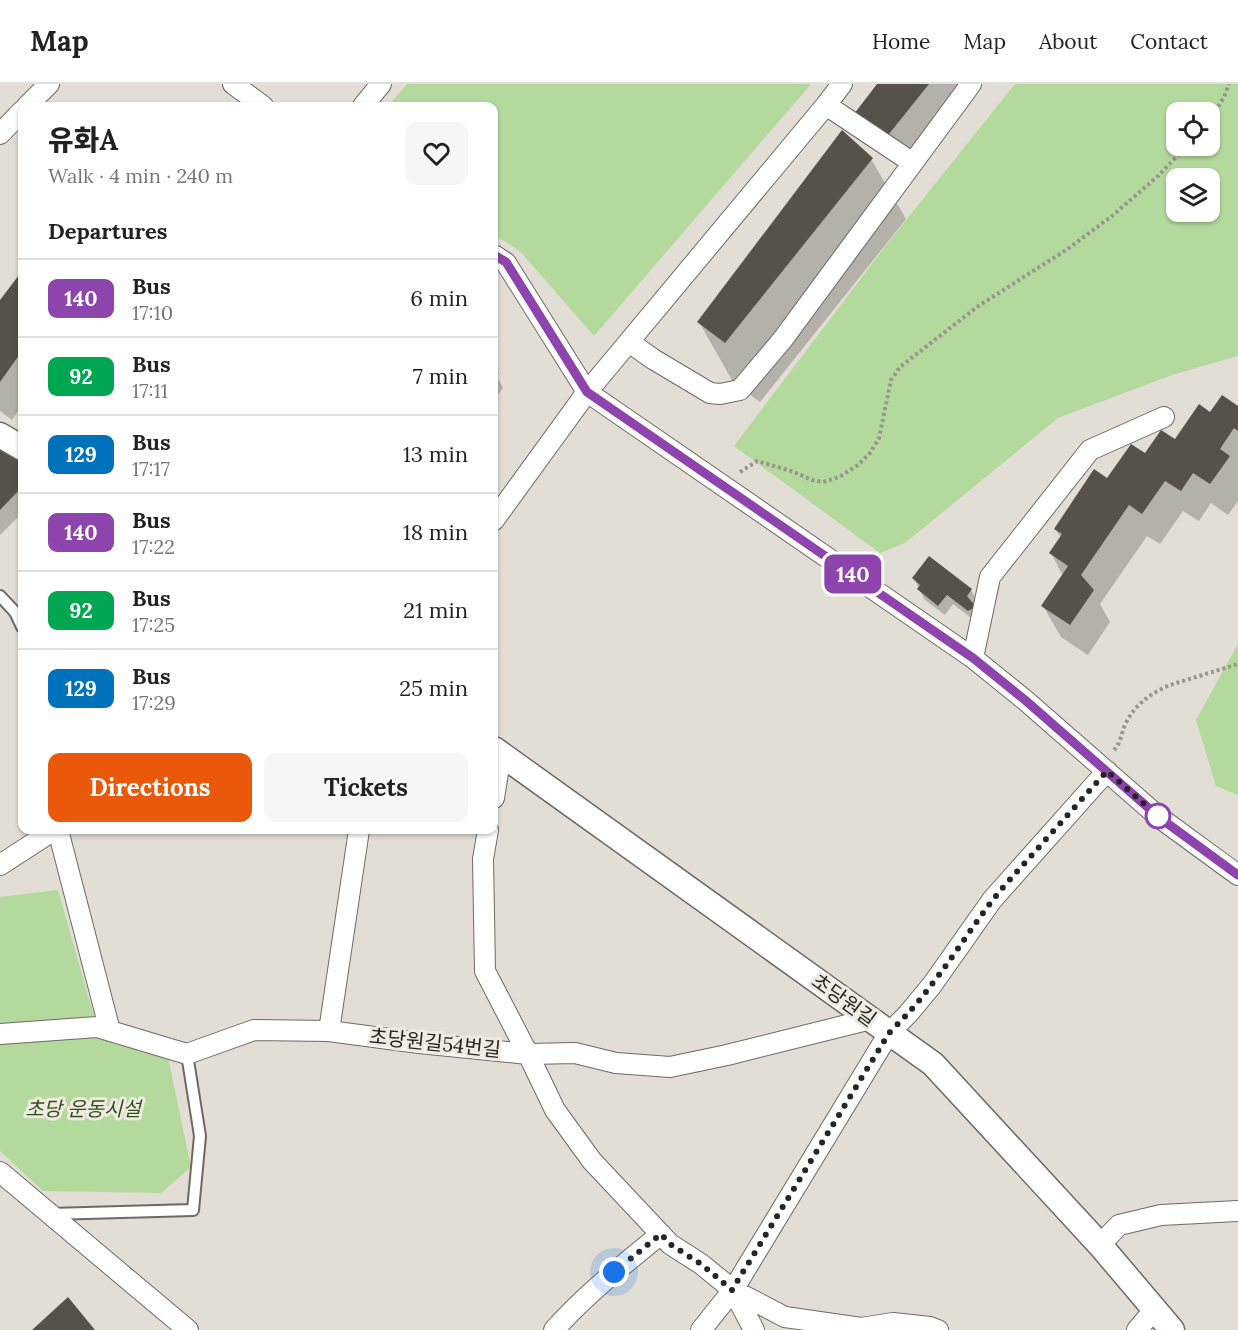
<!DOCTYPE html>
<html lang="en">
<head>
<meta charset="utf-8">
<style>
  body { margin:0; font-family:Lora,"Noto Sans KR",serif; background:#f6f6f6; color:#222; height:100vh; display:flex; flex-direction:column; font-size:22px; white-space:nowrap }
  * { box-sizing:border-box; margin:0 }
  p { font-size:20px; color:#767676 }
  .icon { flex:none; width:33px; height:33px; fill:none; stroke:currentColor; stroke-width:2; stroke-linecap:round; stroke-linejoin:round }
  .map { position:relative; flex:1; overflow:hidden }
  .details { position:absolute; left:18px; top:18px; width:480px; height:732px; display:flex; flex-direction:column; background:#fff; border-radius:12px; box-shadow:0 2px 4px #0004 }
  .details>* { flex:none }
  .badge { padding:0 12px; border-radius:9px; font-size:21px; line-height:39px }
  .fabs { position:absolute; left:1166px; top:18px; display:grid; gap:12px }
  .fabs a { display:grid; place-items:center; width:54px; height:54px; border-radius:12px; background:#fff; box-shadow:0 2px 4px #0004; font-size:30px }
  .you { position:absolute; width:30px; height:30px; margin:-15px; border:4px solid #fff; border-radius:50%; background:#1a73e8; box-shadow:0 0 0 9px #1a73e833 }
  .map>.badge { position:absolute; translate:-50% -50%; box-shadow:0 0 0 3px #fff }
  h2 { padding:0 30px; font-size:22px; line-height:54px }
  .round { display:grid; place-items:center; flex:none; width:63px; height:63px; border-radius:12px; background:#f6f6f6 }
  .head { display:flex; align-items:center; justify-content:space-between; height:102px; padding:0 30px }
  h1 { font-size:28px; font-weight:800; line-height:45px }
  .action { display:flex; gap:12px; margin-top:auto; padding:12px 30px }
  .action a { flex:1; height:69px; border-radius:12px; background:#ea580c; color:#fff; font-size:24px; font-weight:800; line-height:69px; text-align:center }
  .action a+a { background:#f6f6f6; color:#222 }
  ul { padding:0; list-style:none }
  li { display:flex; align-items:center; gap:18px; height:78px; padding:0 30px; border-top:2px solid #e0e0e0 }
  li div { flex:1 }
  li b { display:block; font-size:22px }
  li em { font-style:normal }
  li .badge { min-width:66px; font-weight:700; text-align:center }
  header { display:flex; align-items:center; gap:36px; box-sizing:border-box; height:84px; padding:0 30px; background:#fff; border-bottom:2px solid #e0e0e0 }
  header strong { font-size:28px }
  nav { display:flex; gap:33px; margin-inline-start:auto; font-size:21px }
  .map>svg:first-child { display:block }
  .green { fill:#b4d99d; fill-rule:evenodd }
  .shadow { fill:#0003 }
  .building { fill:#56524b }
  .lines { fill:none; stroke-linecap:round; stroke-linejoin:round }
  .service-casing { stroke:#6e6a63; stroke-width:14 }
  .minor-casing { stroke:#6e6a63; stroke-width:22 }
  .tertiary-casing { stroke:#6e6a63; stroke-width:27 }
  .path { stroke:#98958e; stroke-width:4; stroke-dasharray:3 3; stroke-linecap:butt }
  .service { stroke:#fff; stroke-width:10 }
  .minor { stroke:#fff; stroke-width:20 }
  .tertiary { stroke:#fff; stroke-width:24 }
  .line-casing { stroke:#fff; stroke-width:14 }
  .line { stroke:#8e44ad; stroke-width:9 }
  .walk { stroke:#262521; stroke-width:6; stroke-dasharray:0 10.8 }
  .stop-dot { fill:#fff; stroke:#8e44ad; stroke-width:3 }
  .labels { text-anchor:middle; stroke-width:6; stroke-linejoin:round; paint-order:stroke }
  .street-label { font-size:20px; fill:#262521; stroke:#efebe2 }
  .park-label { font-size:20px; font-style:italic; fill:#304f18; stroke:#efebe2 }
</style>
</head>
<body>
<header>
<strong>Map</strong>
<nav><a>Home</a><a>Map</a><a>About</a><a>Contact</a></nav>
</header>
<div class="map">
<svg width="1238" height="1246" viewBox="0 0 1238 1246">
  <rect width="100%" height="100%" fill="#e2ddd5"/>
  <path class="green" d="M407,0H811L594,252L520,167L494,151V22H388Z
    M1015,0H1238V272L1172,291L1058,334L905,459L880,469L734,362L887,160ZM1209,28V62H1176V28ZM1209,94V128H1176V94Z
    M1238,560V711L1216,702L1196,636Z
    M58,806L97,943L167,969L191,1083L161,1109L43,1107L0,1067V813Z"/>
  <path class="shadow" d="M879,0H972L904,85L888,74Z
    M871,75L906,135L760,318L733,298L699,238Z
    M22,189V322L12,336L0,327V218Z
    M494,279L499,289L497,292L503,304L494,316Z
    M1238,323V417L1228,431L1211,419L1199,437L1183,427L1160,460L1147,452L1100,520L1110,538L1088,571L1061,553L1043,522L1063,492L1051,469L1061,454L1055,445L1108,396L1145,371L1175,357L1210,330Z
    M0,368L22,375V429L0,451Z
    M929,474L971,506L977,517L975,537L953,520L945,531L925,516L914,495Z"/>
  <path class="building" d="M877,0H929L885,55L854,30Z
    M842,46L873,74L725,259L697,238Z
    M22,187V267L0,298V216Z
    M1222,311L1238,322V347L1234,344L1220,365L1230,372L1210,400L1193,389L1181,407L1165,397L1142,430L1129,421L1081,491L1094,506L1070,541L1041,522L1068,482L1049,469L1062,450L1054,445L1094,385L1107,394L1131,360L1145,369L1161,346L1175,355L1199,320L1210,328Z
    M3,363L22,374V403L0,426V366Z
    M929,472L972,505L967,512L976,523L968,527L947,511L938,522L917,505L920,501L912,494Z
    M68,1213L95,1246H32Z"/>
  <g class="lines">
    <g class="service-casing">
      <path id="service" d="M0,512L15,528L22,543
        M50,1130L193,1126L200,1052L187,970"/>
    </g>
    <g class="minor-casing">
      <path id="minor" d="M233,0L263,22
        M826,21L842,0
        M27,22L49,0
        M363,22L381,0
        M0,50L22,27
        M494,171L506,179L587,308L973,574L1025,616L1160,734L1238,791
        M629,258L653,275L710,309L720,310L740,306L783,255L971,0
        M494,436L587,308L826,21L913,79
        M973,574L990,493L1090,366L1164,333
        M494,714L501,670
        M58,746L110,947
        M488,746L483,775L485,887L528,970L555,1026L592,1077L670,1160L701,1180L733,1206L754,1246
        M0,781L54,746
        M329,947L359,746
        M0,950L97,943L187,970L254,946L329,947L419,959L528,970L575,969L616,979L670,983L727,971L871,935
        M0,1088L188,1246
        M1100,1161L1119,1141L1161,1131L1238,1127
        M733,1206L785,1233L861,1244L893,1239L930,1243L938,1246
        M554,1246C586,1210 623,1181 661,1150
        M701,1246L733,1206L889,949L908,930L932,901L992,816L1107,687
        M1137,1246L1155,1225"/>
    </g>
    <g class="tertiary-casing">
      <path id="tertiary" d="M0,351L22,364
        M494,665L933,980L1100,1161L1172,1246"/>
    </g>
    <path class="path" d="M1209,38L1224,13L1229,0
      M740,388L757,377L794,388L812,396L823,398L839,393L858,381L870,369L879,354L891,296L900,283L977,223L1069,164L1112,132L1158,92L1187,62
      M1114,666C1121,659 1121,650 1125,641C1134,621 1151,609 1170,601L1238,580"/>
    <use href="#service" class="service"/>
    <use href="#minor" class="minor"/>
    <use href="#tertiary" class="tertiary"/>
  </g>
  <g class="lines">
    <g class="line-casing">
      <path id="line" d="M494,171L506,178L587,308L973,574L1025,616L1160,734L1238,791"/>
    </g>
    <use href="#line" class="line"/>
    <path class="walk" d="M614,1188L661,1150L670,1160L701,1180L732,1206L889,949C905,933 919,918 932,900C958,867 979,831 1006,800L1107,687L1160,734L1158,732"/>
  </g>
  <circle class="stop-dot" cx="1158" cy="732" r="12"/>
  <g class="labels">
    <g class="street-label">
      <text transform="translate(844 916) rotate(36)" y="7">초당원길</text>
      <text transform="translate(435 959) rotate(6)" y="7">초당원길54번길</text>
    </g>
    <g class="park-label">
      <text x="83" y="1032">초당 운동시설</text>
    </g>
  </g>
</svg>
<div class="fabs">
<a><svg class="icon" aria-label="locate" viewBox="0 0 24 24"><circle cx="12" cy="12" r="6"/><path d="M12 2v4M12 18v4M2 12h4M18 12h4"/></svg></a>
<a><svg class="icon" aria-label="layers" viewBox="0 0 24 24"><path d="M12 4l9 5-9 5-9-5zM3 14l9 5 9-5"/></svg></a>
</div>
<div class="you" style="left:614px;top:1188px"></div>
<b class="badge" style="left:853px;top:490px;background:#8e44ad;color:#fff">140</b>
<section class="details">
<div class="head"><div><h1>유화A</h1><p>Walk · 4 min · 240 m</p></div><a class="round"><svg class="icon" aria-label="heart" viewBox="0 0 24 24"><path d="M12 20l-8-8c-3-5 5-10 8-4 3-6 11-1 8 4z"/></svg></a></div>
<h2>Departures</h2>
<ul>
<li><span class="badge" style="background:#8e44ad;color:#fff">140</span><div><b>Bus</b><p>17:10</p></div><em>6 min</em></li>
<li><span class="badge" style="background:#00a651;color:#fff">92</span><div><b>Bus</b><p>17:11</p></div><em>7 min</em></li>
<li><span class="badge" style="background:#0072bc;color:#fff">129</span><div><b>Bus</b><p>17:17</p></div><em>13 min</em></li>
<li><span class="badge" style="background:#8e44ad;color:#fff">140</span><div><b>Bus</b><p>17:22</p></div><em>18 min</em></li>
<li><span class="badge" style="background:#00a651;color:#fff">92</span><div><b>Bus</b><p>17:25</p></div><em>21 min</em></li>
<li><span class="badge" style="background:#0072bc;color:#fff">129</span><div><b>Bus</b><p>17:29</p></div><em>25 min</em></li>
</ul>
<div class="action"><a>Directions</a><a>Tickets</a></div>
</section>
</div>
</body>
</html>
